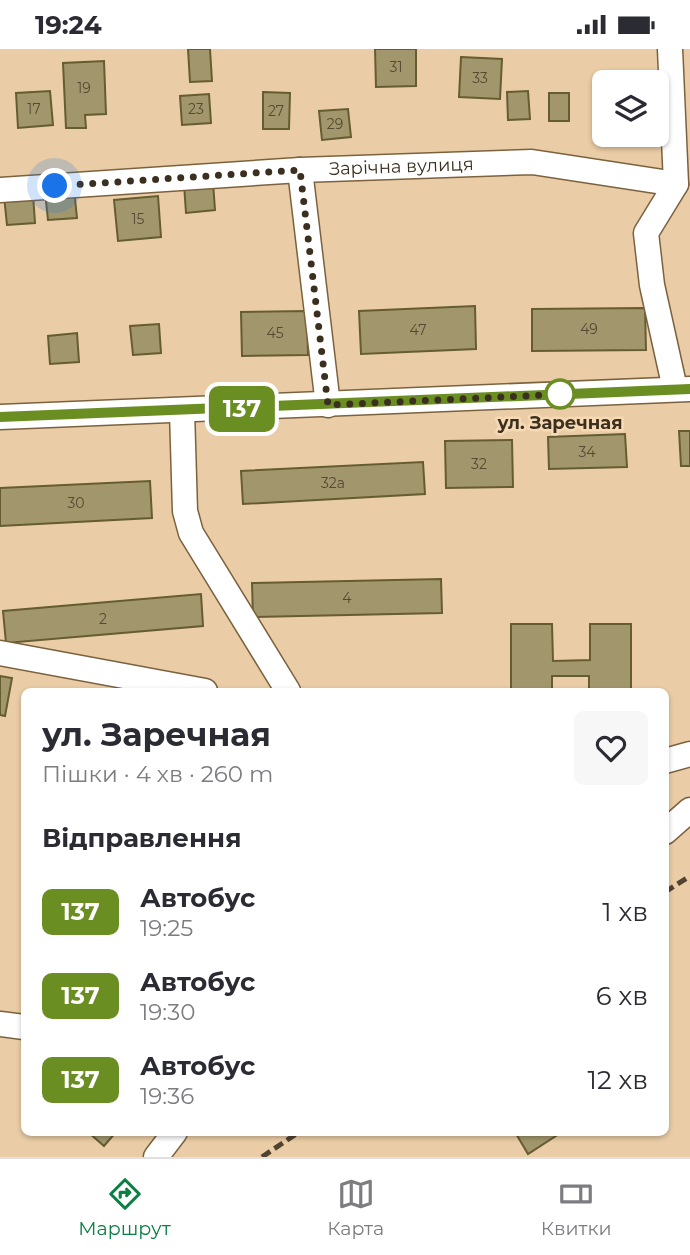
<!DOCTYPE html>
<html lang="uk">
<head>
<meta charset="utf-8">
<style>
  body { margin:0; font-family:Montserrat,sans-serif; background:#f7f7f7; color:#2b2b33; height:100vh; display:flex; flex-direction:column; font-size:26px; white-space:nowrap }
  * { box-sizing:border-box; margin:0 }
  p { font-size:23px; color:#7c7c81 }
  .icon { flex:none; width:38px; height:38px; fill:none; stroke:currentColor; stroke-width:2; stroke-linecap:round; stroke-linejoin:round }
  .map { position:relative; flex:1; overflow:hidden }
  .details { position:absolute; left:21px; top:639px; width:648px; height:448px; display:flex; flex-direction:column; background:#fff; border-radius:10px; box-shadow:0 2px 5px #0004 }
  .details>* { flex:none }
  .badge { padding:0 14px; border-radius:10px; font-size:24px; line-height:46px }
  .buttons { position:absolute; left:592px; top:21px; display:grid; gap:14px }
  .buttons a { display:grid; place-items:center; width:77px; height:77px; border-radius:10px; background:#fff; box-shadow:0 2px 5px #0004; font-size:35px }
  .you { position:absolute; width:35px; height:35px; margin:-18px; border:5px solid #fff; border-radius:50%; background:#1a73e8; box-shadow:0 0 0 10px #1a73e833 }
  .map>.badge { position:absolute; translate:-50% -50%; box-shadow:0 0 0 4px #fff }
  h2 { padding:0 21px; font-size:26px; line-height:63px }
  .round { display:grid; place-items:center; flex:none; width:74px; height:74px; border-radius:10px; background:#f7f7f7 }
  .headline { display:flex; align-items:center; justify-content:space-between; height:119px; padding:0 21px }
  h1 { font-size:33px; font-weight:700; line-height:52px }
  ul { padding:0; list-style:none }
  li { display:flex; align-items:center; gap:21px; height:84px; padding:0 21px }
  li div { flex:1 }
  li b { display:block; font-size:26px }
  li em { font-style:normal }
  li .badge { min-width:77px; font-weight:700; text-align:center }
  .status { display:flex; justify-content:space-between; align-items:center; height:49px; padding:0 35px; background:#fff; direction:ltr }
  .status svg { height:19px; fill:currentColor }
  .tabs { display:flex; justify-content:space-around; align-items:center; height:98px; border-top:2px solid #e1e1e2; background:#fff; font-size:19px; color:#7c7c81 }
  .tabs a { display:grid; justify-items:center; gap:4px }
  .tabs .selected { color:#0b8043 }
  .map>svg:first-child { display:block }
  .building { fill:#a2976c; stroke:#665c32; stroke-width:2 }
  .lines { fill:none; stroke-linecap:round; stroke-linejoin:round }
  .minor-casing { stroke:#7b623e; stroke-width:27 }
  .minor { stroke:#fff; stroke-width:24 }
  .rail { stroke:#504330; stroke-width:5; stroke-dasharray:10 5; stroke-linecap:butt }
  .line-casing { stroke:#fff; stroke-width:16 }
  .line { stroke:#6b8e23; stroke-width:10 }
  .walk { stroke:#3b3020; stroke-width:7; stroke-dasharray:0 12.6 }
  .stop-dot { fill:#fff; stroke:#6b8e23; stroke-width:3.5 }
  .labels { text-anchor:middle; stroke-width:5; stroke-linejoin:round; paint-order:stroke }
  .number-label { font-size:14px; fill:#554a33 }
  .street-label { font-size:18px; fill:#3b3020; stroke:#f7dab3 }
  .stop-label { font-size:18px; font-weight:bold; fill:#3b3020; stroke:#f7dab3 }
</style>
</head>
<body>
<div class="status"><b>19:24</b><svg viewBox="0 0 49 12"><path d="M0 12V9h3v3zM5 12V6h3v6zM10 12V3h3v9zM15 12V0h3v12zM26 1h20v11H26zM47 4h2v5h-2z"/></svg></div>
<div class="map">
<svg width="690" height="1108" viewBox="0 0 690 1108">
  <rect width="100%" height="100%" fill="#eacda6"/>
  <path class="building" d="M188,0H210L212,32L190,33Z
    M375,0H416V37L376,38Z
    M461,8L502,10L500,50L459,48Z
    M104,12L106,65L85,66L86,79H66L63,14Z
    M50,42L53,76L18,79L16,44Z
    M528,42L530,70L508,71L507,43Z
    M263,43L290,44L289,80H263Z
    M549,44H569V72H549Z
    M209,45L211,74L182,76L180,47Z
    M348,60L351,88L322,91L319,62Z
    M213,133L215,161L186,164L184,135Z
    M74,140L77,169L48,171L45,143Z
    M33,145L35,174L7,176L4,147Z
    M158,147L161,188L118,192L114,151Z
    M475,257L476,300L361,305L359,262Z
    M645,259L646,301L532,302V260Z
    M307,262L308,306L242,307L241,263Z
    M159,275L161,304L133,306L130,277Z
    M77,284L79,313L50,315L48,287Z
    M679,382H690V417H681Z
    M625,385L627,418L549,420L548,388Z
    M512,391L513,438L446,439L445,392Z
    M423,413L425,445L243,455L241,422Z
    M150,432L152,469L0,477V439Z
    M441,530L442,564L253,568L252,534Z
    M201,545L203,577L6,594L3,562Z
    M511,575H552L553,612L590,611V575H631V642H589V627H552V642H511Z
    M0,627L12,629L5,667L0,666Z
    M88,1083H116L104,1097Z
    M515,1083H562L528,1105Z"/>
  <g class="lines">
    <g class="minor-casing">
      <g id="minor">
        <path d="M670,0L676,135L646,184L652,236L675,340"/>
        <path d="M300,121L328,356"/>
        <path id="s1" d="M0,141L300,121L532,113L676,135"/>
        <path d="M182,362L185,462L191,484L288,642"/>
        <path d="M0,368L690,340"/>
        <path d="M0,604L205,642"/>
        <path d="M665,712L690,705"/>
        <path d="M665,783L690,761"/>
        <path d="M0,975L24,978"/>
        <path d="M156,1108L175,1083"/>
      </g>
    </g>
    <use href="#minor" class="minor"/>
    <path class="rail" d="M665,843L690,827
      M262,1108L299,1083"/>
  </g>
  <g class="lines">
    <g class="line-casing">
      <path id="line" d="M0,368L690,340"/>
    </g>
    <use href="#line" class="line"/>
    <path class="walk" d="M55,137L300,121L328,356L568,345H560"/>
  </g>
  <circle class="stop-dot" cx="560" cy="345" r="14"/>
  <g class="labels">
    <g class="number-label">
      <text x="396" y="23">31</text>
      <text x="480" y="34">33</text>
      <text x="84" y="44">19</text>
      <text x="34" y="65">17</text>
      <text x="196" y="65">23</text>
      <text x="276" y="67">27</text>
      <text x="335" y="80">29</text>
      <text x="138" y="175">15</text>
      <text x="589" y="285">49</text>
      <text x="418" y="286">47</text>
      <text x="275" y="289">45</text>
      <text x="587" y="408">34</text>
      <text x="479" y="420">32</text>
      <text x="333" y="439">32а</text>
      <text x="76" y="459">30</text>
      <text x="347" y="554">4</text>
      <text x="103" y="575">2</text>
    </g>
    <g class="street-label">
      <text dy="6" stroke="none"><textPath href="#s1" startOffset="402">Зарічна вулиця</textPath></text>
    </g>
    <g class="stop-label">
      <text x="560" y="380">ул. Заречная</text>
    </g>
  </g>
</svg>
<div class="buttons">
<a><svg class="icon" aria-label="layers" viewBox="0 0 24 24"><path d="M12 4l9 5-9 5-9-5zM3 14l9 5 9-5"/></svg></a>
</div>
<div class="you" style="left:55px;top:137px"></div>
<b class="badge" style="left:242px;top:360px;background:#6b8e23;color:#fff">137</b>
<section class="details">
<div class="headline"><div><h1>ул. Заречная</h1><p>Пішки · 4 хв · 260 m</p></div><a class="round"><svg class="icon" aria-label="heart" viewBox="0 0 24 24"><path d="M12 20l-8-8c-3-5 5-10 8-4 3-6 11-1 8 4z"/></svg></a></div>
<h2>Відправлення</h2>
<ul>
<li><span class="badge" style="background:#6b8e23;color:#fff">137</span><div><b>Автобус</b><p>19:25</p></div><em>1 хв</em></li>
<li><span class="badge" style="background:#6b8e23;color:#fff">137</span><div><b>Автобус</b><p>19:30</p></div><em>6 хв</em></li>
<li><span class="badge" style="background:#6b8e23;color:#fff">137</span><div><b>Автобус</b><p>19:36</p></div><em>12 хв</em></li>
</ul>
</section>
</div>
<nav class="tabs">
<a class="selected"><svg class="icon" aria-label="directions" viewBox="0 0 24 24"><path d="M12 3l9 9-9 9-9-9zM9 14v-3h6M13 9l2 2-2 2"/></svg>Маршрут</a>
<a><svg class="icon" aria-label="map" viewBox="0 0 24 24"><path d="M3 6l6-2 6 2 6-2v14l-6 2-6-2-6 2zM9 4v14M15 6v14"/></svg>Карта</a>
<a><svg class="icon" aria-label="tickets" viewBox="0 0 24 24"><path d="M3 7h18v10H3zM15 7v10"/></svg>Квитки</a>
</nav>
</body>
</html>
